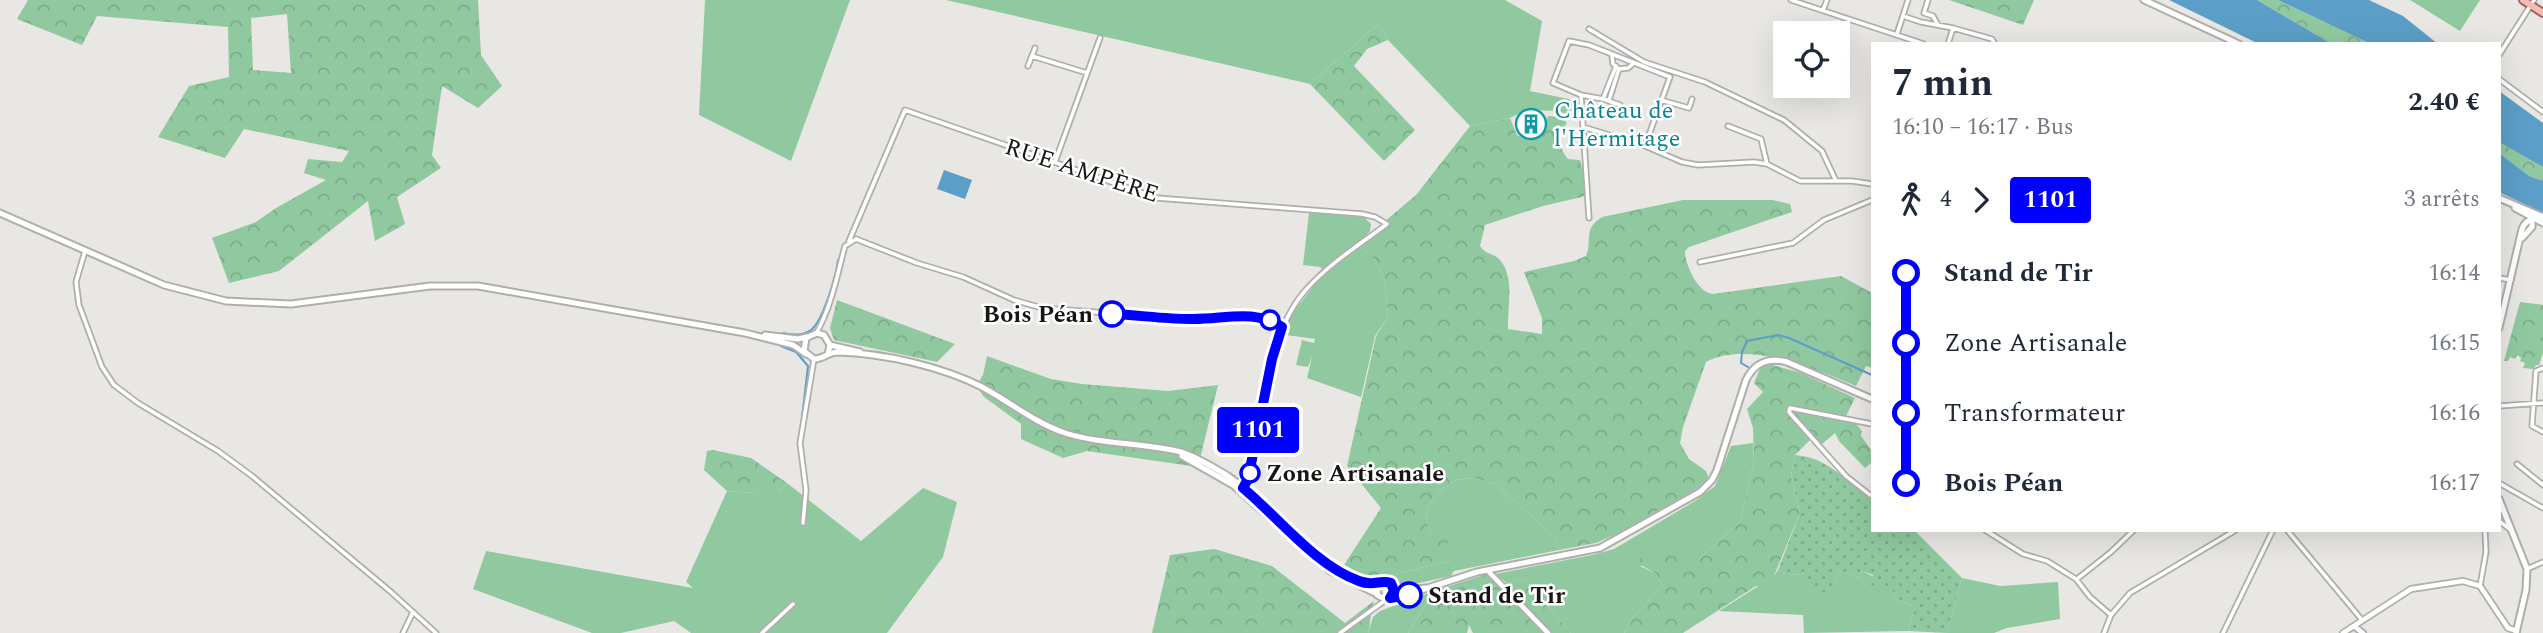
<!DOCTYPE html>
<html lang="fr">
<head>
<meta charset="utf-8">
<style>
  body { margin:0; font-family:Spectral,serif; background:#f6f6f7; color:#1f2937; height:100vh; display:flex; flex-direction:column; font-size:26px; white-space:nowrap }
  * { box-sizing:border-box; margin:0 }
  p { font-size:23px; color:#747a83 }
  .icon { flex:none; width:38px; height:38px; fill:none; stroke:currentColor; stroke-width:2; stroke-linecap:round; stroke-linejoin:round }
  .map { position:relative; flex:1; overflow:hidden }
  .panel { position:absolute; left:1871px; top:42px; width:630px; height:490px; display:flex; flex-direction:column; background:#fff; border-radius:0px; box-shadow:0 7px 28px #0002 }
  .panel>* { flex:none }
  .badge { padding:0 14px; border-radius:5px; font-size:24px; line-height:46px }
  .controls { position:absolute; left:1773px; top:21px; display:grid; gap:14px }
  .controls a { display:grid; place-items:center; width:77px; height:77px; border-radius:0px; background:#fff; box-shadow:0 7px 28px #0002; font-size:35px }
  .map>.badge { position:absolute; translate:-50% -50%; box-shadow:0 0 0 4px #fff }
  .legs { display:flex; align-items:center; gap:10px; height:77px; padding:0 21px; font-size:23px }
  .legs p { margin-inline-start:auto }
  .overview { display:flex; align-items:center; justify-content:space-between; height:119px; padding:0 21px }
  h1 { font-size:38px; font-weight:700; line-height:52px }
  ul { padding:0 21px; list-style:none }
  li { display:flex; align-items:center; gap:24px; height:70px; font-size:26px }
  li i { display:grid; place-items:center; width:10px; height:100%; margin:0 9px; background:currentColor }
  li i::after { content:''; width:18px; height:18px; margin:-9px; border:5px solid; border-radius:50%; background:#fff }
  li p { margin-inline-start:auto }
  li:first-child i { background:linear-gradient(#0000 50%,currentColor 0) }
  li:last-child i { background:linear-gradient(currentColor 50%,#0000 0) }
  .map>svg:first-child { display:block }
  .grass { fill:#90c99f }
  .forest { fill:url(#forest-crowns); fill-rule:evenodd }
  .garden { fill:url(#garden-dots) }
  .water { fill:#5b9ec7 }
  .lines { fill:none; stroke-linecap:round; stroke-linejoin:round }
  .stream { stroke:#5b9ec7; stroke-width:2 }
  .minor-casing { stroke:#b0aeac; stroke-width:7 }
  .tertiary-casing { stroke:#b0aeac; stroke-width:8 }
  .secondary-casing { stroke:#b0aeac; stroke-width:9 }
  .primary-casing { stroke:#a3645e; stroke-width:10 }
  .minor { stroke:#fff; stroke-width:3.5 }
  .tertiary { stroke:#fff; stroke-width:4.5 }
  .secondary { stroke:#fff; stroke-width:5 }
  .primary { stroke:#f5bbb6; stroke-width:6 }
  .line-1-casing { stroke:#fff; stroke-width:16 }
  .line-1 { stroke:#00f; stroke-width:10 }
  .stop-1-dot { fill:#fff; stroke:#00f; stroke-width:3.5 }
  .labels { text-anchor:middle; stroke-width:5; stroke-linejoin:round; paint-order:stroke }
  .culture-label { font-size:24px; fill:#0d838f; stroke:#fff; text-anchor:start }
  .street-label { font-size:24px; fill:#171615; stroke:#fff }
  .stop-label { font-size:24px; font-weight:bold; fill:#171615; stroke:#fff; text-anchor:start }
</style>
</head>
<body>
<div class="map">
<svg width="2543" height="633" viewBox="0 0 2543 633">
  <defs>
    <pattern id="forest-crowns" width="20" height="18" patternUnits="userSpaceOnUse" patternTransform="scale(1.75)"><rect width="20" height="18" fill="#90c99f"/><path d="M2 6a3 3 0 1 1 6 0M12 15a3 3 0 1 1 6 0" fill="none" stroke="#7bac88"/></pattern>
    <pattern id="garden-dots" width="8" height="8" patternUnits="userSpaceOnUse" patternTransform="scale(1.75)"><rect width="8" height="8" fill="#90c99f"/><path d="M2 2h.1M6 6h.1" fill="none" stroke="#7bac88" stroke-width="1.8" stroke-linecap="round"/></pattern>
  </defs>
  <rect width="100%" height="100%" fill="#e9e7e4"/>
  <path class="grass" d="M705,0H850L791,161L699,115Z
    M946,0H1505L1542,21L1530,91L1578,101V118L1558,111L1526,110L1510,118L1470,126L1388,40L1379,23L1310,84Z
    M2410,0H2480L2460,31Z
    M1309,213L1364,217L1371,224L1370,231L1358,244L1375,260L1385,280L1388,317L1375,336L1361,397L1307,378L1312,357L1308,367L1296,365L1302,340L1314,343L1315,339L1286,335L1287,320L1325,272L1320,267L1303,265Z
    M1753,443L1754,460L1741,520L1699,559L1640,566L1656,574L1663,586L1633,617L1624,633H1571L1524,578L1508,584L1495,574L1592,555L1614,549L1695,501L1715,486L1731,446Z
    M1474,478L1495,484L1556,538L1559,550L1454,571L1451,576L1405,586L1381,577L1451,561L1437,535L1431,532L1426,521L1428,506L1441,490L1456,480Z
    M787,483L861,541L923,488L957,502L943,557L887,633H691L674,621L621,633H592L473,589L486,551L693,588L686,582L727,491L756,493L762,486L778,492Z
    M1778,570L1785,574L1806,575L1831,594L1838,570L1859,578L1862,571C1876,576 1883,587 1897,592L1894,598L1915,607L1908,631L1804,633L1803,615L1719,611L1774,576Z
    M1962,578L2000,586L2058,582L2060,619L2007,628L1994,633H1947Z
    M1434,591L1408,633H1368L1373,617L1380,611Z"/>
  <path class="forest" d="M28,0H478L481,55L502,86L478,108L442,86L432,155L441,168L397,197L405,224L375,241L368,201L279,271L229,283L212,238L256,222L276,208L326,180L304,173L308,159L342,162L349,151L244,129L225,158L158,137L189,86L229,77L228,27L97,16L82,45L17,19ZM287,14L291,73L253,70L251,18Z
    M1949,0H2034L2023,25Z
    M2257,0H2278L2371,44H2332Z
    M1379,23L1388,40L1367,49L1354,66L1415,130L1384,161L1310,84Z
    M1548,116L1562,117L1567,123C1557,136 1558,147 1568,159L1580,160L1589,194L1582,197L1543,206L1485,225L1480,246C1485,254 1492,253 1498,258C1516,275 1507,307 1508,329L1542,334V318L1524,272L1574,261L1586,256C1593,239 1582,230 1602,217L1683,200H1772L1790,204L1792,212L1689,247L1685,251C1685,265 1698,293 1713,294L1841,276L1872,293V368L1866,366L1856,386C1815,369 1748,340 1706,362L1683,427L1680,443L1689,459L1706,471L1709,479L1698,488L1619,533L1596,543L1559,550L1556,538L1495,484L1474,478L1456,480L1441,490L1428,506L1426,521L1431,532L1446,535L1451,561L1381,577L1363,576L1344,565L1381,508L1347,466L1376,336L1388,317L1385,280L1375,260L1358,244L1416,195L1470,126L1510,118L1517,135L1525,139L1541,134Z
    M2499,142L2543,167V181L2529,176L2499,153Z
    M837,300L955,344L937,362L834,340L830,328Z
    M2520,302L2543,305V353L2539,365H2536L2533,369L2523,368L2525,363L2520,361L2521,358L2518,355L2515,359L2510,357L2508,361H2504Z
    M987,356L1051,379L1082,384L1168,391L1218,385L1198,467L1087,451L1063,458L1021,439V424L984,397L976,386L983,375Z
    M1766,363L1801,373L1855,398L1844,420L1856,424L1862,431L1861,436L1872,451V462L1865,468L1839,441L1835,433L1821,445L1813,437L1795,455L1791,475L1800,513L1774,576L1764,586H1756L1683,633H1624L1633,617L1663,586L1656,574L1636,562L1638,559L1672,546L1685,559H1699L1741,520L1754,460L1753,428L1747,409L1763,392L1754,383L1761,366Z
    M713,450L751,458L787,483L778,492L770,495L762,487L757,493L727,491L704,470L707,451Z
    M1214,549L1272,566L1345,623L1374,601C1370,612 1371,622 1368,633H1152L1170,555Z
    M1487,574L1508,584L1524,578L1571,633H1473L1469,625L1467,633H1408L1434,591Z"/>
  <path class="garden" d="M1795,455C1828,457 1847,482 1872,499V530H1914L1962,578L1947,633L1908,631L1915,607L1894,598L1896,592L1871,585L1873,575L1862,571L1859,578L1838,570L1831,595L1804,584L1805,575L1785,574L1778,570L1800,513L1791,475Z"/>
  <path class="water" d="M2169,0H2257L2332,44H2259Z
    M2278,0H2369L2403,16L2438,44H2371Z
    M2499,91L2543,123V167L2499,142Z
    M2499,153L2529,176L2543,181V213L2499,192Z
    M944,170L972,180L965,199L937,189Z"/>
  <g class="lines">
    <path class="stream" d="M783,333C793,335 802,336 811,330C823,321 836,276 838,260
      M781,346L796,352L808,366L802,417
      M1748,367L1741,363L1742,352L1747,341L1778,335L1789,338L1872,375"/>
    <g class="minor-casing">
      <path id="minor" d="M1791,0L1924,44
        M1928,0L1924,13L1933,16L1938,25
        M1823,10L1827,0
        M1906,17L1921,22L1953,28
        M1589,29L1644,62L1705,82L1784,120L1822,151L1836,181
        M1897,34L1908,0
        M1948,44L1953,28L1992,39L1995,44
        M2499,55L2534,0
        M1032,56L1087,73
        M1612,56L1613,64L1619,69L1628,68L1634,63
        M1028,66L1035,48
        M2499,79L2543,112
        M1581,95L1603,99L1620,105
        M1603,99L1616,66
        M1609,100L1619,69
        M1661,100L1689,108L1692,99
        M1728,126L1761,139L1767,164
        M1583,127L1645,146L1682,162L1698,165L1754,162L1767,164L1800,181H1852L1872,184
        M1055,162L1100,38
        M1589,218L1581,95L1553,83L1569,41L1589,45L1670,77L1645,146
        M849,241L905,110L1157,198L1362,214L1375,217L1387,224C1359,245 1327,265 1304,292C1266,337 1262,417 1249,475L1242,489
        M85,251L76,282L79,305L102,367L114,385L138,403L218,451L252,476L391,592L436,633
        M1700,262L1793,243L1824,220L1872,200
        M2499,278L2511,280
        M817,332C832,305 837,275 845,246L856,239L917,263L963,277L1014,300L1042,308L1188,319L1240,315L1258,316L1282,327
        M2543,368L2536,371L2532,426L2543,432
        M2499,406L2543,403
        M2517,464L2543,485
        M2499,483L2543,508
        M1870,495L1846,476L1789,412L1790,408L1872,424
        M2499,521L2511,530
        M803,523L806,490L800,443L814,359
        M1985,530L2023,554L2047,561L2076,579L2090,597L2111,615
        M2287,530L2362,620
        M2527,569L2543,562
        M2077,579L2111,552L2134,530
        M2480,586L2486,552L2485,530
        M403,633L413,612
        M762,633L793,604
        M1340,633L1387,599
        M2104,633L2111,615L2130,593L2236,530
        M2223,633L2273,530"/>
    </g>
    <g class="tertiary-casing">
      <path id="tertiary" d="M1487,570L1548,633
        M2355,627L2363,633
        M2343,633L2411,589L2463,581L2480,586L2508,628L2517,631"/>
    </g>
    <g class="secondary-casing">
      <path id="secondary" d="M2144,0L2239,44
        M2499,198L2541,216
        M2515,208L2543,223
        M0,213L164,285L226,301L291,304L430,286H478L745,333L793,345L806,354
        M2522,238L2532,227V217
        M2499,328L2522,229C2526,219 2533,218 2543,218
        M765,335L798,339L807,337
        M830,345L860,352
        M828,354L830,345L824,335L817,333L806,338L804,351L814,359C824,359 828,352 838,352C883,353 943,367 982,387C1010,402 1035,423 1065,433C1103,445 1143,442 1181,452C1197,457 1213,467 1228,476C1268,503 1324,579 1370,584C1376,585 1380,583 1385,581C1402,588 1407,590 1426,588
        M1182,456L1233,485L1330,571L1377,594
        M2499,499L2527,569L2526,590L2516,633
        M1378,584L1377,595L1385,599L1400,597L1477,572L1600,548L1700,492L1712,480L1717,470L1746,380C1755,362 1768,357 1787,362L1872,399"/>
    </g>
    <g class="primary-casing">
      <path id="primary" d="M2523,0L2543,13"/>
    </g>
    <use href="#minor" class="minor"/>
    <use href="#tertiary" class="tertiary"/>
    <use href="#secondary" class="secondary"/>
    <use href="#primary" class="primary"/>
  </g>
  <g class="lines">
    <g class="line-1-casing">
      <path id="line-1" d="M1112,314C1138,315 1164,319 1190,319C1223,320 1253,308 1282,327L1272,359L1248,479L1243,488C1279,518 1315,565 1359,581C1374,587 1380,579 1391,583L1394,591L1390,598L1409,595"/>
    </g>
    <use href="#line-1" class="line-1"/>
  </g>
  <defs>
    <g id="building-ring" transform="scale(1.575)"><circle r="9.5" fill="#fff" stroke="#0f9aa8" stroke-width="1.5"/><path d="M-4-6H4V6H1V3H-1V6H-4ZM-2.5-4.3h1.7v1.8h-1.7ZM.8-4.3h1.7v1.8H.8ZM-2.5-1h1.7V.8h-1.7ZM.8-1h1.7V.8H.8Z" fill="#0f9aa8"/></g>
  </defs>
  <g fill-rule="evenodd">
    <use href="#building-ring" x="1531" y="124"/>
  </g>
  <g class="stop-1-dot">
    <circle cx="1112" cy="314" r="12"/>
    <circle cx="1270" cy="320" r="9"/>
    <circle cx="1250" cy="473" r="9"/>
    <circle cx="1409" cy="595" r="12"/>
  </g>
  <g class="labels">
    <g class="culture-label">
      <text x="1554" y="118">Château de<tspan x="1554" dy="28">l'Hermitage</tspan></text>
    </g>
    <g class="street-label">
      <text transform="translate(1082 170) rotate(18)" y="8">RUE AMPÈRE</text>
    </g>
    <g class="stop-label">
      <text x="1093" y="322" text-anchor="end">Bois Péan</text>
      <text x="1266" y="481">Zone Artisanale</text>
      <text x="1428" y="603">Stand de Tir</text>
    </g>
  </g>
</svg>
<div class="controls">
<a><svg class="icon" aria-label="locate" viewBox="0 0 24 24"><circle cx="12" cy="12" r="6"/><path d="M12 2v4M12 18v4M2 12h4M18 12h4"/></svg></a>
</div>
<b class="badge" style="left:1258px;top:430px;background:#00f;color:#fff">1101</b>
<section class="panel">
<div class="overview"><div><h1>7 min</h1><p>16:10 – 16:17 · Bus</p></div><b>2.40 €</b></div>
<div class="legs"><svg class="icon" aria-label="walk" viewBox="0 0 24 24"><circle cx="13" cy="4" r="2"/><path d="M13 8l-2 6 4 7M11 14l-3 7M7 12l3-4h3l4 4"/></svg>4<svg class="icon" aria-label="forward" viewBox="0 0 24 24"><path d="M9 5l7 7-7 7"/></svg><b class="badge" style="background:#00f;color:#fff">1101</b><p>3 arrêts</p></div>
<ul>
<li><i style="color:#00f"></i><b>Stand de Tir</b><p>16:14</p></li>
<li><i style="color:#00f"></i><span>Zone Artisanale</span><p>16:15</p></li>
<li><i style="color:#00f"></i><span>Transformateur</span><p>16:16</p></li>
<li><i style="color:#00f"></i><b>Bois Péan</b><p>16:17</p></li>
</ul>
</section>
</div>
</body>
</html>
